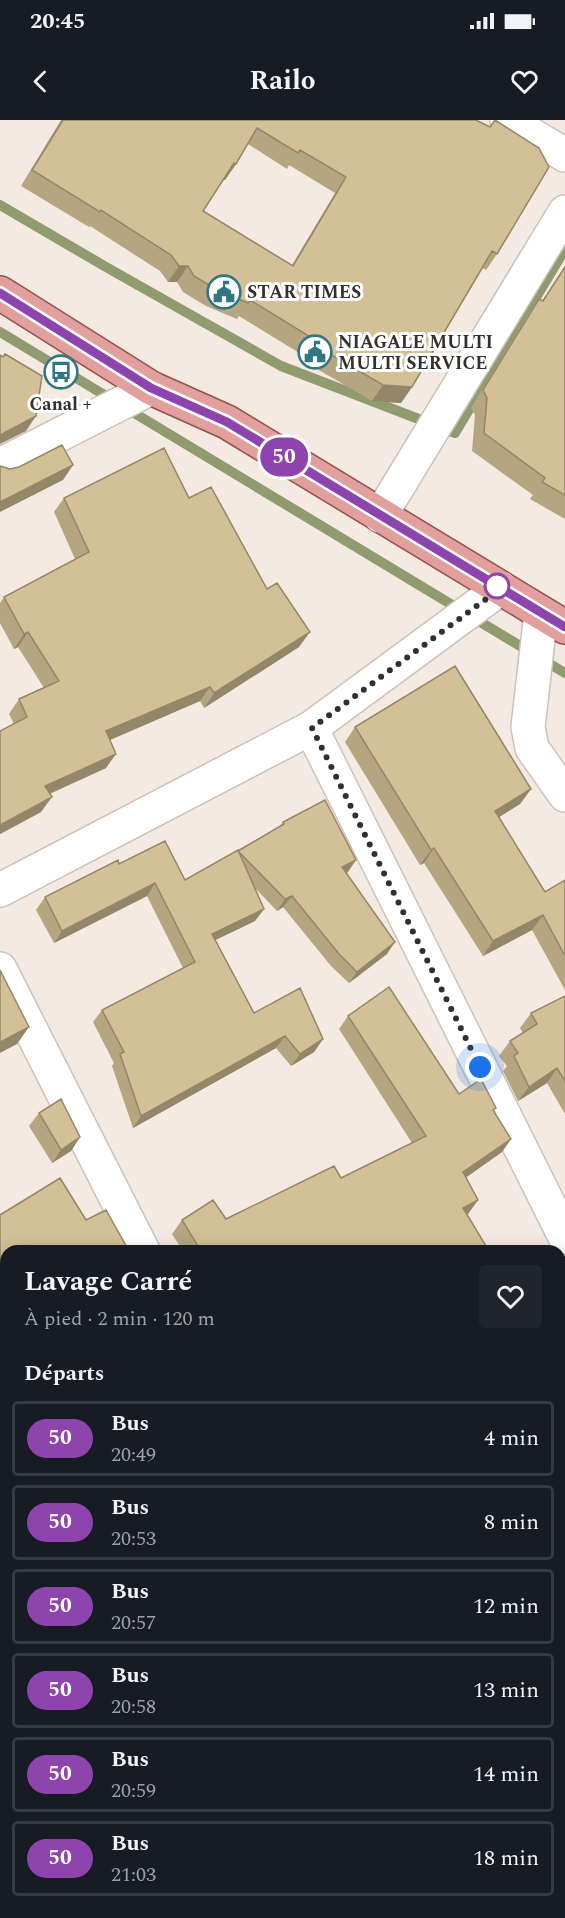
<!DOCTYPE html>
<html lang="fr">
<head>
<meta charset="utf-8">
<style>
  body { margin:0; font-family:Spectral,serif; background:#20242c; color:#f1f3f6; height:100vh; display:flex; flex-direction:column; font-size:22px; white-space:nowrap }
  * { box-sizing:border-box; margin:0 }
  p { font-size:20px; color:#9ea1a6 }
  .icon { flex:none; width:33px; height:33px; fill:none; stroke:currentColor; stroke-width:2; stroke-linecap:round; stroke-linejoin:round }
  .map { position:relative; flex:1; overflow:hidden }
  .details { position:absolute; left:0px; top:1125px; width:566px; height:674px; display:flex; flex-direction:column; background:#171b24; border-radius:18px 18px 0 0; box-shadow:0 3px 15px #0003 }
  .details>* { flex:none }
  .badge { padding:0 12px; border-radius:20px; font-size:21px; line-height:39px }
  .you { position:absolute; width:30px; height:30px; margin:-15px; border:4px solid #fff; border-radius:50%; background:#1a73e8; box-shadow:0 0 0 9px #1a73e833 }
  .map>.badge { position:absolute; translate:-50% -50%; box-shadow:0 0 0 3px #fff }
  h2 { padding:0 24px; font-size:22px; line-height:54px }
  .round { display:grid; place-items:center; flex:none; width:63px; height:63px; border-radius:6px; background:#20242c }
  .overview { display:flex; align-items:center; justify-content:space-between; height:102px; padding:0 24px }
  h1 { font-size:28px; font-weight:700; line-height:45px }
  ul { padding:0; list-style:none }
  li { display:flex; align-items:center; gap:18px; height:75px; margin:0 12px 9px; padding:0 12px; border:3px solid #363941; border-radius:6px }
  li div { flex:1 }
  li b { display:block; font-size:22px }
  li em { font-style:normal }
  li .badge { min-width:66px; font-weight:700; text-align:center }
  .status { display:flex; justify-content:space-between; align-items:center; height:42px; padding:0 30px; background:#171b24; direction:ltr }
  .status svg { height:16px; fill:currentColor }
  header { display:flex; justify-content:space-between; align-items:center; height:78px; padding:0 24px; background:#171b24; font-size:27px; font-weight:700 }
  .map>svg:first-child { display:block }
  .lines { fill:none; stroke-linecap:round; stroke-linejoin:round }
  .stream { stroke:#919b70; stroke-width:10 }
  .minor-casing { stroke:#cdc1ba; stroke-width:36 }
  .major-casing { stroke:#97504c; stroke-width:36 }
  .minor { stroke:#fff; stroke-width:33 }
  .major { stroke:#e1a09e; stroke-width:33 }
  .wall { fill:#b5a581; fill-rule:evenodd }
  .shaded-wall { fill:#948669 }
  .building { fill:#d3c096; stroke:#948669; stroke-width:1.5; fill-rule:evenodd }
  .line-casing { stroke:#fff; stroke-width:14 }
  .line { stroke:#8e44ad; stroke-width:9 }
  .walk { stroke:#332f2c; stroke-width:6; stroke-dasharray:0 10.8 }
  .stop-dot { fill:#fff; stroke:#8e44ad; stroke-width:3 }
  .labels { text-anchor:middle; stroke-width:6; stroke-linejoin:round; paint-order:stroke }
  .poi-label { font-size:18px; font-weight:bold; fill:#332f2c; stroke:#fff; text-anchor:start }
</style>
</head>
<body>
<div class="status"><b>20:45</b><svg viewBox="0 0 49 12"><path d="M0 12V9h3v3zM5 12V6h3v6zM10 12V3h3v9zM15 12V0h3v12zM26 1h20v11H26zM47 4h2v5h-2z"/></svg></div>
<header><svg class="icon" aria-label="back" viewBox="0 0 24 24"><path d="M15 5l-7 7 7 7"/></svg>Railo<svg class="icon" aria-label="heart" viewBox="0 0 24 24"><path d="M12 20l-8-8c-3-5 5-10 8-4 3-6 11-1 8 4z"/></svg></header>
<div class="map">
<svg width="565" height="1798" viewBox="0 0 565 1798">
  <rect width="100%" height="100%" fill="#f5eae2"/>
  <g class="lines">
    <path class="stream" d="M0,85L106,147L281,246L455,313L565,129
      M0,212L565,553"/>
    <g class="minor-casing">
      <path id="minor" d="M507,0L565,35
        M0,345L151,268
        M380,396L565,92
        M541,493L528,607L532,628L565,675
        M311,608L565,1117
        M0,770L311,608L501,468
        M0,849L143,1131
        M560,1359L565,1356
        M0,1653L6,1650
        M0,1679L6,1691
        M58,1792L61,1798
        M480,1792L482,1798"/>
    </g>
    <g class="major-casing">
      <path id="major" d="M0,173L151,268L227,302L565,507"/>
    </g>
    <use href="#minor" class="minor"/>
    <use href="#major" class="major"/>
  </g>
  <path class="wall" d="M61,0H476L497,134L486,150L483,148L412,267L401,283L372,281L317,249L319,245L239,196L237,199L206,186L183,172L177,162H168L160,151L90,106L89,107L21,66ZM248,24L287,49L289,45L335,73L292,145L203,91L224,59L225,60L236,44Z
    M565,146V399L530,379L533,375L472,331L475,295L471,288L527,196L539,179L542,181Z
    M64,378H189L299,527L204,588L200,581L110,620L106,648L50,674L41,692L0,714V611L14,604L9,594L19,579L44,568L18,527L14,529L0,503V483L4,477L75,439L54,392Z
    M355,607L531,669L520,684L499,697L545,772L565,760V870L532,810L483,836L424,743L420,745L345,622Z
    M283,702L348,752L346,753L387,834L349,863L331,846L283,787L277,791L255,768L264,789L255,801L215,820L254,893L323,919L314,932L291,946L276,928L133,1008L112,946L114,943L93,902L102,890L183,848L147,776L54,823L36,790L45,777L119,744L185,760L279,707Z
    M565,876V994L547,963L518,981L503,951L507,946L499,936L510,921L523,913L520,908L531,893Z
    M348,896L459,974L494,991L511,1019L502,1032L466,1057L478,1080L467,1095L489,1131H183L172,1114L182,1100L226,1099L341,1058L412,1023L339,909Z
    M39,993L80,1017L71,1031L52,1043L29,1006Z
    M0,1095L86,1100L6,1131V1227L0,1219Z"/>
  <path class="shaded-wall" d="M234,43L236,44L225,60L223,59Z
    M179,146H188L177,162H168Z
    M383,265L412,267L401,283L372,281Z
    M36,296L26,311L0,324V315L2,313Z
    M73,345L63,360L0,392V382Z
    M28,512L18,527L14,529L24,514Z
    M310,512L299,527L204,588L214,573Z
    M210,567L200,581L96,626L106,611Z
    M116,634L106,648L35,680L45,666Z
    M531,669L520,684L485,706L495,691Z
    M52,677L41,692L0,714V705Z
    M434,728L424,743L420,745L431,730Z
    M356,740L348,752L334,759L342,747Z
    M155,763L147,776L54,823L62,811Z
    M292,776L283,787L277,791L285,779Z
    M264,789L255,801L203,826L212,814Z
    M543,795L532,810L483,836L493,821Z
    M395,822L387,834L349,863L357,852Z
    M29,907L17,924L0,933V922Z
    M285,916L276,928L133,1008L141,996Z
    M323,919L314,932L291,946L300,934Z
    M557,948L547,963L518,981L529,967Z
    M80,1017L71,1031L52,1043L61,1030Z
    M511,1019L502,1032L454,1066L463,1052Z
    M478,1080L468,1094L454,1102L463,1088Z
    M565,1305V1312L560,1316V1308Z
    M565,1533V1540L560,1543V1536Z
    M565,1668V1677L560,1680V1671Z
    M6,1783V1792H10L8,1795L0,1798V1786Z"/>
  <path class="building" d="M63,0H476L490,7L495,0L539,28L549,47L497,134L492,131L412,267L383,265L328,233L330,229L250,180L248,183L217,170L194,156L188,146H179L171,135L101,90L100,92L32,50ZM257,8L298,33L300,30L346,57L293,146L203,91L234,43L236,44Z
    M565,147V375L542,362L545,358L484,313L487,278L483,270L539,179L543,181Z
    M5,234L42,256L36,296L0,315V235L3,237Z
    M62,325L73,345L0,382V346L10,349L19,347Z
    M164,328L189,378L211,367L267,469L277,463L310,512L214,573L210,567L106,611L116,634L45,666L52,677L0,705V611L27,597L19,579L59,561L28,512L24,514L4,477L89,432L64,378Z
    M455,546L531,669L495,691L545,772L565,760V836L543,795L493,821L434,728L431,730L355,607Z
    M325,680L356,740L342,747L395,822L357,852L339,834L292,776L285,779L238,731L284,704L283,702Z
    M165,721L185,760L238,730L264,789L212,814L254,893L300,868L323,919L300,934L285,916L141,996L120,934L124,932L102,890L195,842L155,763L62,811L45,777L118,740L119,744Z
    M0,850L29,907L0,922Z
    M389,867L459,974L481,959L496,988L493,990L511,1019L463,1052L478,1080L463,1088L489,1131H201L182,1100L213,1080L226,1099L334,1046L341,1058L426,1016L348,896Z
    M565,876V961L557,948L529,967L514,936L518,933L510,921L537,904L531,893Z
    M61,979L80,1017L61,1030L39,993Z
    M60,1058L86,1100L106,1090L129,1131H6V1199L0,1190V1095Z
    M560,1277L565,1287V1305L560,1308Z
    M560,1494L565,1504V1533L560,1536Z
    M565,1625V1668L560,1671V1628Z
    M0,1728L6,1743V1783L0,1786Z
    M412,1792H478L484,1798H401Z"/>
  <g class="lines">
    <g class="line-casing">
      <path id="line" d="M0,173L151,268L227,302L565,507"/>
    </g>
    <use href="#line" class="line"/>
    <path class="walk" d="M480,947L312,608L501,468L497,466"/>
  </g>
  <defs>
    <g id="civic-ring" transform="scale(1.725)"><circle r="9.5" fill="#fff" stroke="#307683" stroke-width="1.5"/><path d="M-.6-6.5H3V-4.5H.6V-3L4-1V1h2V6H-6V1h2V-1L-.6-3ZM-1.2 2.5V6h2.4V2.5Z" fill="#307683"/></g>
    <g id="bus-ring" transform="scale(1.725)"><circle r="9.5" fill="#fff" stroke="#307683" stroke-width="1.5"/><path d="M-5-6H5V4H4V6H2V4H-2V6H-4V4H-5ZM-3.5-4V0h7V-4ZM-3.5 1.2v1.5H-2V1.2ZM2 1.2v1.5H3.5V1.2Z" fill="#307683"/></g>
  </defs>
  <g fill-rule="evenodd">
    <use href="#civic-ring" x="224" y="172"/>
    <use href="#civic-ring" x="315" y="232"/>
    <use href="#bus-ring" x="61" y="252"/>
  </g>
  <circle class="stop-dot" cx="497" cy="466" r="12"/>
  <g class="labels">
    <g class="poi-label">
      <text x="247" y="178">STAR TIMES</text>
      <text x="338" y="228">NIAGALE MULTI<tspan x="338" dy="21">MULTI SERVICE</tspan></text>
      <text x="61" y="290" text-anchor="middle">Canal +</text>
    </g>
  </g>
</svg>
<div class="you" style="left:480px;top:947px"></div>
<b class="badge" style="left:284px;top:337px;background:#8e44ad;color:#fff">50</b>
<section class="details">
<div class="overview"><div><h1>Lavage Carré</h1><p>À pied · 2 min · 120 m</p></div><a class="round"><svg class="icon" aria-label="heart" viewBox="0 0 24 24"><path d="M12 20l-8-8c-3-5 5-10 8-4 3-6 11-1 8 4z"/></svg></a></div>
<h2>Départs</h2>
<ul>
<li><span class="badge" style="background:#8e44ad;color:#fff">50</span><div><b>Bus</b><p>20:49</p></div><em>4 min</em></li>
<li><span class="badge" style="background:#8e44ad;color:#fff">50</span><div><b>Bus</b><p>20:53</p></div><em>8 min</em></li>
<li><span class="badge" style="background:#8e44ad;color:#fff">50</span><div><b>Bus</b><p>20:57</p></div><em>12 min</em></li>
<li><span class="badge" style="background:#8e44ad;color:#fff">50</span><div><b>Bus</b><p>20:58</p></div><em>13 min</em></li>
<li><span class="badge" style="background:#8e44ad;color:#fff">50</span><div><b>Bus</b><p>20:59</p></div><em>14 min</em></li>
<li><span class="badge" style="background:#8e44ad;color:#fff">50</span><div><b>Bus</b><p>21:03</p></div><em>18 min</em></li>
</ul>
</section>
</div>
</body>
</html>
